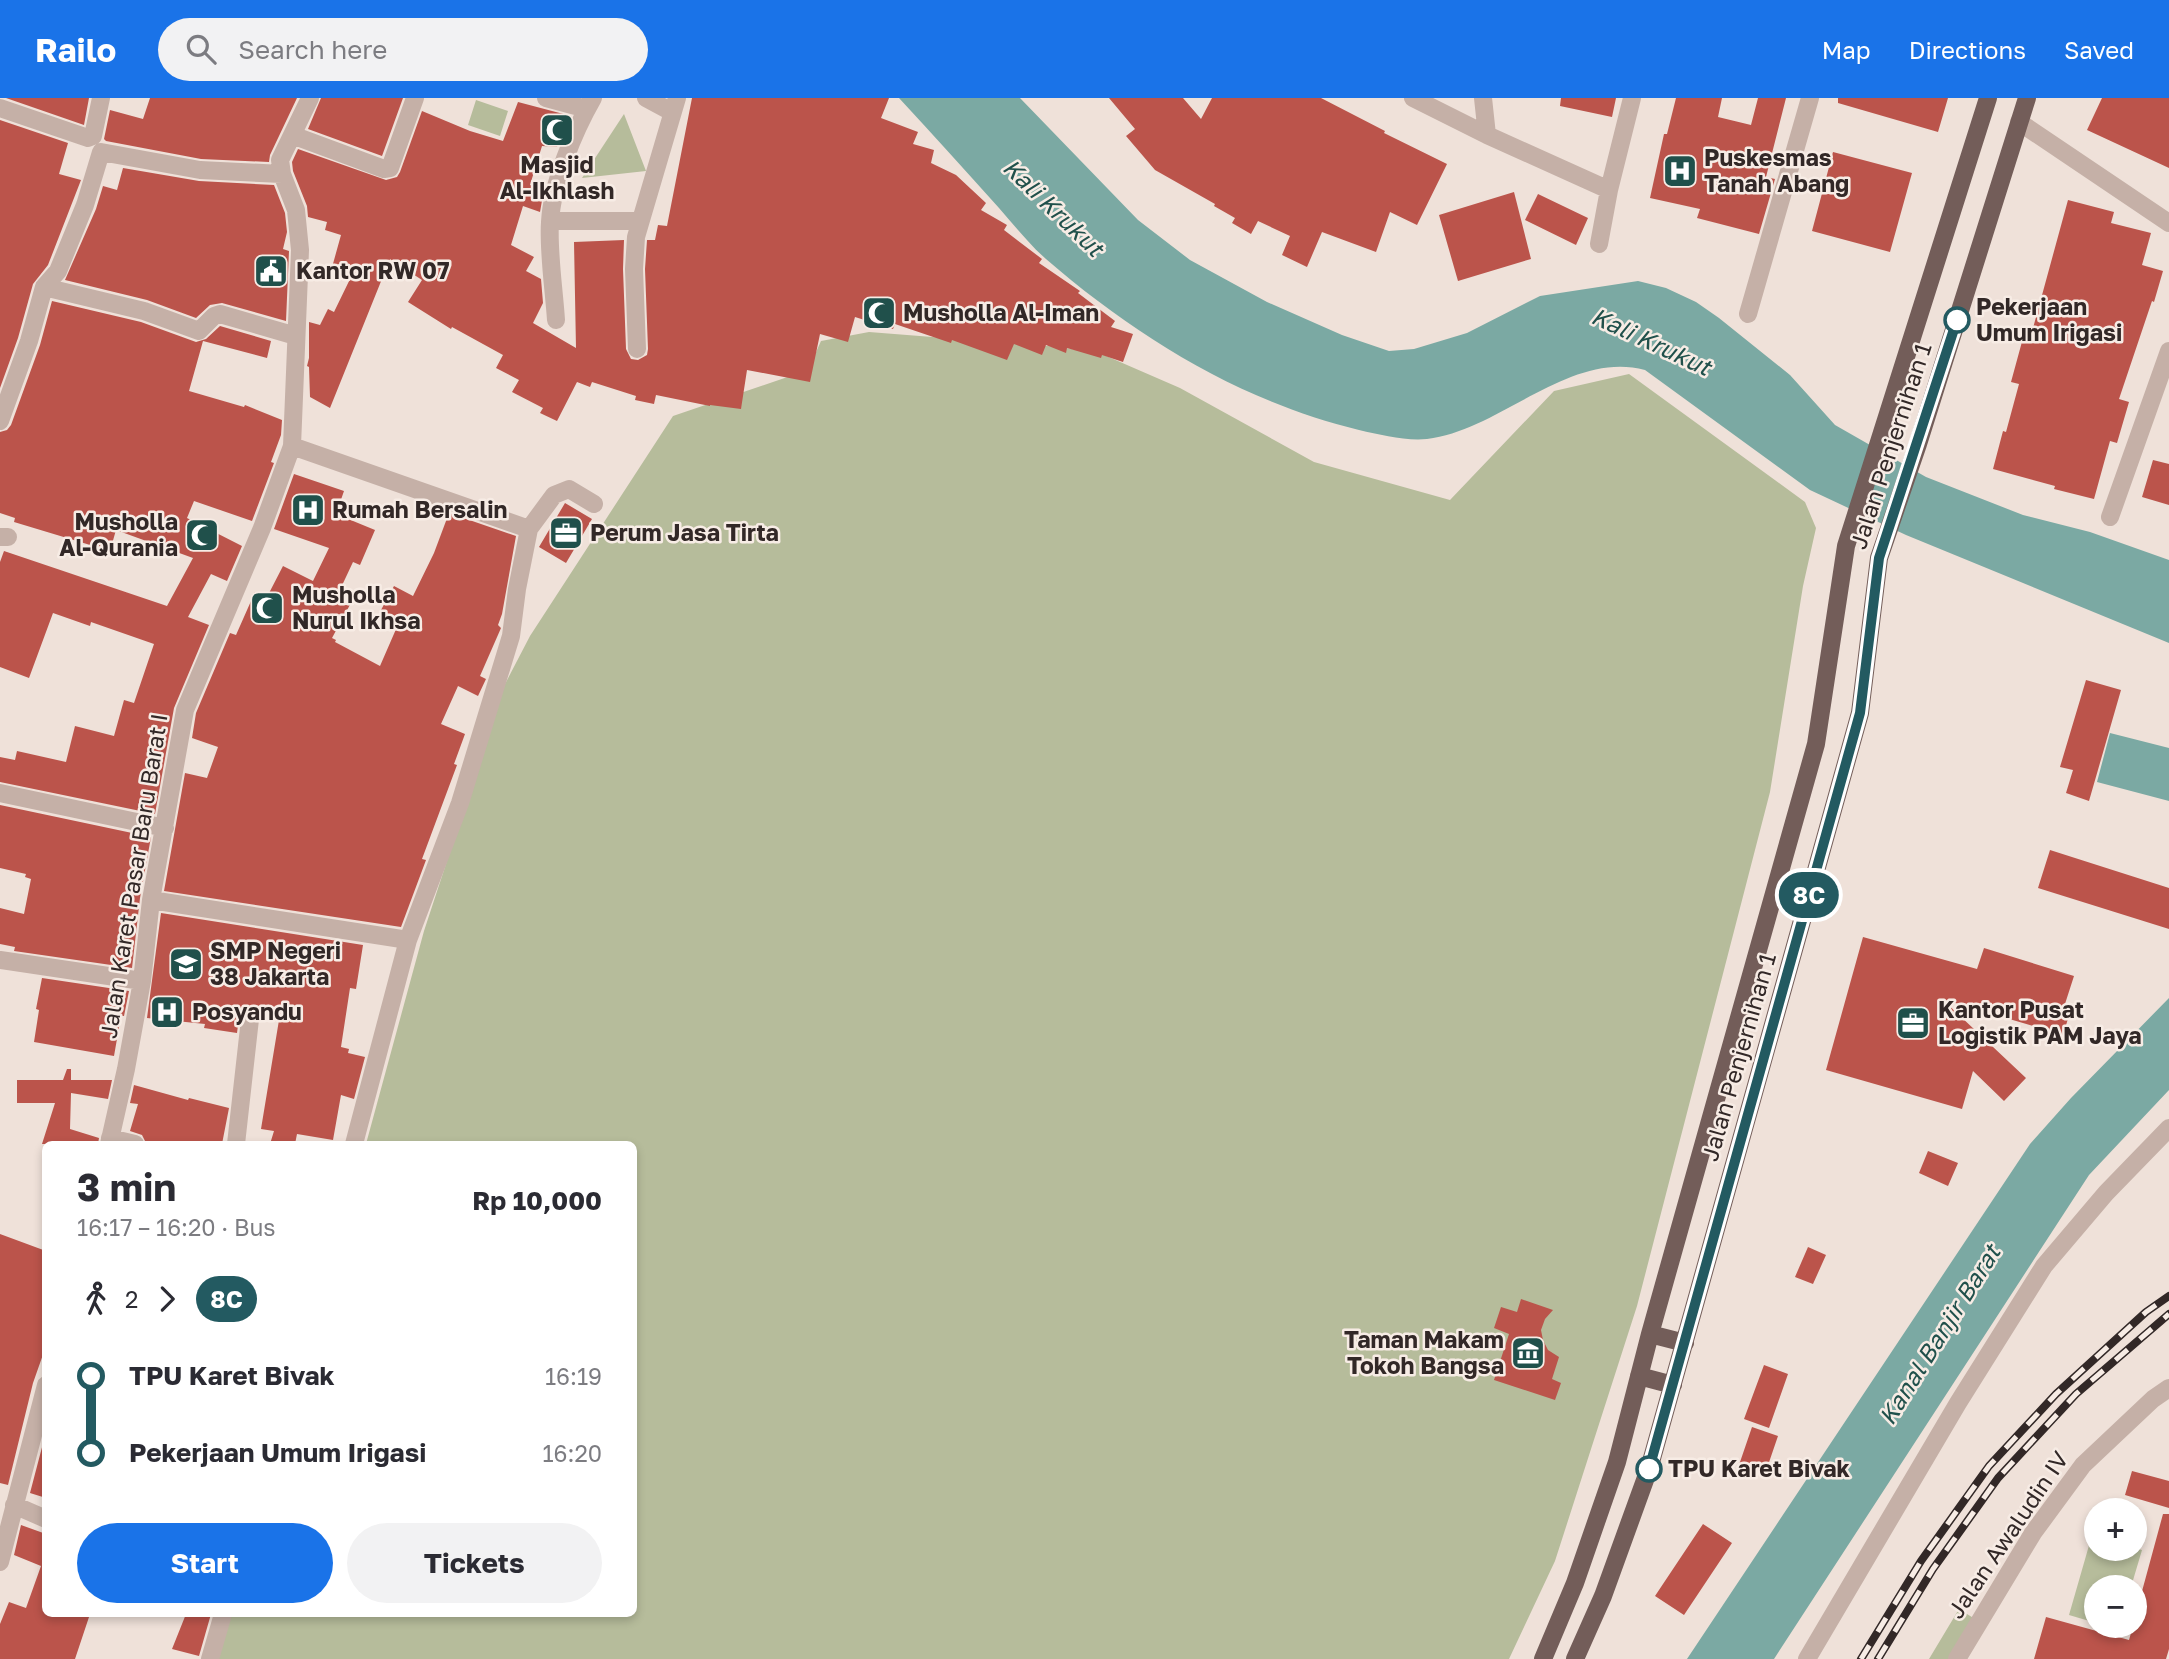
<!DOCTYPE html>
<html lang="en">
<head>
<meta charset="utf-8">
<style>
  body { margin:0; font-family:"Golos Text",sans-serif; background:#f2f2f3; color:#2b2b33; height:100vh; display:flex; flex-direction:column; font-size:26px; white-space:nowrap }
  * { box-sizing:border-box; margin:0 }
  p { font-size:23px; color:#7c7c81 }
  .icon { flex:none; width:38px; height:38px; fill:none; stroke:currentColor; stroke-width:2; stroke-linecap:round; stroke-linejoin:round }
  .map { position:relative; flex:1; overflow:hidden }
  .sheet { position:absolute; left:42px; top:1043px; width:595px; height:476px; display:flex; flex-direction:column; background:#fff; border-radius:10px; box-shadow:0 4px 10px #0003 }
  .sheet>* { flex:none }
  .badge { padding:0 14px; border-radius:23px; font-size:24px; line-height:46px }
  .controls { position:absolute; left:2084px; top:1400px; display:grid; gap:14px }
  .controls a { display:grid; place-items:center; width:63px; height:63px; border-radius:50%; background:#fff; box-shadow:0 4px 10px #0003; font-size:35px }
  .map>.badge { position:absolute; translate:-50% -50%; box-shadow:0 0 0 4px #fff }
  .legs { display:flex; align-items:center; gap:10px; height:77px; padding:0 35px; font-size:23px }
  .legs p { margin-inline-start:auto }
  .head { display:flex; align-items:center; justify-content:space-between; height:119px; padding:0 35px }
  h1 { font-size:38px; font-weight:700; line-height:52px }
  .button { display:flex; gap:14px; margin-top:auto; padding:14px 35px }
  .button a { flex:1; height:80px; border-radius:42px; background:#1a73e8; color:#fff; font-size:28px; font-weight:700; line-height:80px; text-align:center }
  .button a+a { background:#f2f2f3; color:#2b2b33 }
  ul { padding:0 35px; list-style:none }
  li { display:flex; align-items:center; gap:24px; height:77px; font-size:26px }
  li i { display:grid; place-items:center; width:10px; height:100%; margin:0 9px; background:currentColor }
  li i::after { content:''; width:18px; height:18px; margin:-9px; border:5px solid; border-radius:50%; background:#fff }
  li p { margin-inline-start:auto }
  li:first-child i { background:linear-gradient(#0000 50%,currentColor 0) }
  li:last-child i { background:linear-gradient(currentColor 50%,#0000 0) }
  header { display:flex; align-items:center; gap:42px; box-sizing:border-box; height:98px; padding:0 35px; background:#1a73e8; color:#fff }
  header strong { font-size:33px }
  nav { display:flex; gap:38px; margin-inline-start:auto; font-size:24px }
  .search { width:490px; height:63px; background:#f2f2f3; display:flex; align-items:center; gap:18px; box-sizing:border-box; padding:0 24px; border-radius:38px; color:#7c7c81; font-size:26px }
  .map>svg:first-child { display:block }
  .green { fill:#b6bc9b }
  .water { fill:#7ba9a3 }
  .building { fill:#bb544b }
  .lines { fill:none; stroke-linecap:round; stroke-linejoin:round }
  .minor { stroke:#c5b0a7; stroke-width:18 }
  .primary { stroke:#735d59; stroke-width:18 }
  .rail-casing { stroke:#322827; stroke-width:8 }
  .rail { stroke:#f7ece5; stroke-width:5; stroke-dasharray:16; stroke-linecap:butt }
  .line-1-casing { stroke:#fff; stroke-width:16 }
  .line-1 { stroke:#235a61; stroke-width:10 }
  .stop-1-dot { fill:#fff; stroke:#235a61; stroke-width:3.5 }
  .labels { text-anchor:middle; stroke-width:5; stroke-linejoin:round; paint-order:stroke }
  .poi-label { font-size:23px; font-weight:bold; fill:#322827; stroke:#f7ece5; text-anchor:start }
  .stop-label { font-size:23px; font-weight:bold; fill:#322827; stroke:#f7ece5; text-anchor:start }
  .street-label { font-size:23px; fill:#322827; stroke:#f7ece5 }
  .water-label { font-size:24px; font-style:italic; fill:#20504b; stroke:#f7ece5 }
</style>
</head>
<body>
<header>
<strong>Railo</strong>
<div class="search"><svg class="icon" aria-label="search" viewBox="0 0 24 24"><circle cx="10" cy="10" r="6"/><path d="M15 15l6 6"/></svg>Search here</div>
<nav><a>Map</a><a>Directions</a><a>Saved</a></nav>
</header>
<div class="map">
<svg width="2169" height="1561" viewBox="0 0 2169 1561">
  <rect width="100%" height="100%" fill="#efe1d9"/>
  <path class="green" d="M476,2L508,13L500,38L468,27Z
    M624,16L646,73L582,80Z
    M869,234L1061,249L1104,257L1180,290L1314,364L1450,402L1554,293L1629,276L1805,404L1816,430L1803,488L1770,694L1637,1208L1555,1463L1509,1561H215L228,1516H634V1046H366L424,833L505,586L530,538L673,318L808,272L821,243Z
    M2092,1437L2096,1439V1451L2135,1450L2142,1452L2131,1489H2096V1525L2069,1517Z
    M1959,1511L1975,1521L1951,1561H1929Z"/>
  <path class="water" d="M899,0H1020L1138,122L1190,162L1267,204L1342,237L1389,253L1414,251L1467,235L1540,198L1638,183L1666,190L1696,204L1719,220L1790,277L1835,327L1926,379L2023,417L2090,434L2169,462V545L1906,437L1810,392L1645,272C1569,252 1501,332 1427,341C1405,343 1381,337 1359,332C1242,304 1136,239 1046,161C1029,146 1014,127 999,110C966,73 933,37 899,0Z
    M2110,635L2169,650V703L2097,684Z
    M2169,900V992L2089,1077L1774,1561H1687L2030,1046L2071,1000Z"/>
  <path class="building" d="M6,0H89L84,27Z
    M150,0H297L270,57L269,64L201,61L106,43L104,41L110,12L143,21Z
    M321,0H403L382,58L308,31Z
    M692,0H889L881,20L918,34L913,46L934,52L931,65L956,77L986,105L981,112L1007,127L1004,132L1042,161L1039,165L1080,193L1078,195L1115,223L1111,229L1133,236L1123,264L1102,257L1101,260L1067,250L1066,255L1046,247L1042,257L1014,246L1007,262L952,242L951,245L895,226L893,231L855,219L848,244L820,236L810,284L747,272L741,311L710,307V308L656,297L654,306L635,302L636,298L592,284L590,289L577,284L557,323L540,315L543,310L512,294L519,282L496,270L503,257L452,229L451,231L408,204L422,182L390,161L330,310L310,299L309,269L307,268L309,260V224L320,227L328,211L334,214L351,179L331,173L341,137L325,132L327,124L308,119L307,108L293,73L292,64L298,51L386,82L397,79L400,74L422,13L470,33L503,43L518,4L571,18L557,49L542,48L530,87L544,91L540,114L523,108L511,147L534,159L526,173L541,181L543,205L533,225L576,250L574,144L624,142L623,171L626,251L631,261L638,262L647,257L648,251L645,171L647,142H655L658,127L667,128Z
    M1109,0H1183L1201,21L1212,0H1321L1385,33L1384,35L1447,66L1417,127L1390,114L1376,154L1322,134L1307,169L1282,157L1290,138L1258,123L1251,136L1232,125L1235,120L1214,108L1215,106L1155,72L1126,38L1135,31Z
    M1561,0H1616L1612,19L1560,8Z
    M1676,0H1722L1718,19L1751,27L1758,0H1786L1766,79L1775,81L1759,136L1697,120L1700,111L1650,100L1664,36H1667Z
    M1838,0H1948L1938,34L1838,5Z
    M2102,0H2169V70L2087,32Z
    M0,22L68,45L59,76L81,82L48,167L33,186L18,240L0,290Z
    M1833,54L1912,75L1890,154L1812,133Z
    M123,70L199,83L274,87L285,115L287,134L283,151L289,153L286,223L222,205L210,207L196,220L147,202L65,182L96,111L103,88L117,92Z
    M1514,94L1531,161L1458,183L1439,117Z
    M1538,96L1588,120L1576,147L1525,122Z
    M2068,102L2114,114L2111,125L2151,135L2142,167L2163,173L2154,204L2152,203L2119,301L2129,304L2117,345L2110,343L2094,401L2054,391L2055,388L1993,371L2003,333L2006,334L2019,286L2011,284L2023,240L2030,241Z
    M52,203L141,224L196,244L206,241L220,228L271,243L267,260L203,243L189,293L244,309L245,307L282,322L281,337L271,364L274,365L252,423L194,403L187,420L242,448L227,483L211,476L188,519L209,527L174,610L155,716L0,684V659L15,662L17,653L66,664L75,628L114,638L124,602L134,605L154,546L91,524L90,528L53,515L29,580L0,569V464L4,453L167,508L193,460L116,432L110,453L14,424L15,420L0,415V334L7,332L11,327L40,247Z
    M2153,362L2169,366V407L2142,399Z
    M294,376L344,393L336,416L375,432L360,467L353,464L338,496L352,503L332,540L336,542L335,544L380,568L400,522L381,512L394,488L413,498L434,455L449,415L516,438L502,516L498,527L501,530L480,578L486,581L478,598L458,588L441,626L465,636L454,666L457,667L422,761L426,762L401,829L164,793L185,675L207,680L218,649L192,640L196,615L230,535L236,537L255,494L267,499L283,468L313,483L329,450L274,431Z
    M565,405L592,421L566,465L539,449Z
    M2086,582L2121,592L2089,703L2066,695L2073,672L2060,669Z
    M0,707L151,739L140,800L132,870L14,853L15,849L0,846V810L24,816L31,781L25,779L26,776L0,770Z
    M2050,752L2169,790V831L2038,790Z
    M161,815L363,847L356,891L350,890L341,949L349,951L348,955L365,959L354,1001L341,997L333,1042L297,1036L295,1046H270L274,1033L261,1031L280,916L252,910L245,911L239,919L237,935L204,930L205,926L147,920Z
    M1863,839L1977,871L1984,850L2074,878L2064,909L2071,911L2063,937L1942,901L2026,980L2004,1003L1973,973L1962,1011L1826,972Z
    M42,880L129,893L124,918H121L114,958L34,944L39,912L36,911Z
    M67,971H71V982H112L108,1001L71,995L70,1031L99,1040L98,1046H42L55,1005H17V982H63Z
    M134,987L188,1002L189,1000L229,1010L222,1046L146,1045L142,1037L130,1033L138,1006L130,1005Z
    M1928,1053L1958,1065L1948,1088L1919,1075Z
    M0,1136L46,1153V1248L33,1285L8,1387L0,1385Z
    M1808,1149L1826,1157L1813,1186L1795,1179Z
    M1521,1201L1553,1212L1545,1221L1541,1232L1543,1242L1548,1252L1559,1259L1552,1281L1561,1285L1555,1302L1494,1282L1509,1236L1494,1230L1501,1209L1517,1214Z
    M1764,1267L1788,1276L1769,1330L1744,1321Z
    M1752,1329L1778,1338L1765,1376L1739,1367Z
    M46,1334V1400L30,1395Z
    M2132,1373L2169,1383V1410L2125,1397Z
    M2163,1416H2169V1551L2166,1561H2034L2046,1519L2129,1542L2133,1528H2135V1519Z
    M1703,1426L1732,1445L1684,1517L1655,1498Z
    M21,1427L46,1436V1516H90L75,1561H0V1526L9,1504L26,1510L41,1468L14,1457Z
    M186,1516H211L199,1558L172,1551Z"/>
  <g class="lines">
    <path class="minor" d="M546,0L587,11
      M646,0L672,14
      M1413,0L1487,37L1609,92
      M1483,0L1487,37
      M0,10L88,40L93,38L101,0
      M2019,24L2169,125
      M292,37L384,71L390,70L415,0
      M550,123H640
      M1599,146L1609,92L1632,0
      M44,189L144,213L199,233L214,218L220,216L296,238
      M1748,216L1810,0
      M556,222C554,191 548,153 550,124C552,86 574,33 593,0
      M637,251L634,171L636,139L677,0
      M0,323L29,243L44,189L58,173L85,107L101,54L200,72L282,76
      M292,348L529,431
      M2110,419L2169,253
      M0,439H8
      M0,695L165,730
      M151,802L408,842
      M0,862L142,883
      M110,1040L135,1046
      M109,1046L126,971L142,883L151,802L185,612L262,430L292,348L300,152L296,112L282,76L280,62L310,0
      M236,1046L250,921
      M354,1046L408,842L460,705L511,538L517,491L529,431L554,397L569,391L594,406
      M14,1407L46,1421
      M0,1464L46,1287
      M210,1561L223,1516
      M1807,1561L1958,1305L2044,1168L2106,1095L2169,1030
      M1957,1561L2033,1435L2083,1367L2153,1301L2169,1290"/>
    <path class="primary" d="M1650,1236L1685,1245
      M1639,1278L1673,1287
      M1543,1561L1575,1485L1617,1364L1650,1236L1816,646L1846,448L1988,0
      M1575,1561L1603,1498L1649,1371L1860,615L1879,460L1918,346L2027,0"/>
    <g class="rail-casing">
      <path id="rail" d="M1861,1561L1921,1463L1989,1368L2056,1296L2146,1214L2169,1198
        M1878,1561L1933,1471L1998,1380L2076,1296L2169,1216"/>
    </g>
    <use href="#rail" class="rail"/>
  </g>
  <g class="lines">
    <g class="line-1-casing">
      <path id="line-1" d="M1649,1371L1860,615L1879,460L1957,222"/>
    </g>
    <use href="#line-1" class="line-1"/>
  </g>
  <defs>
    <g id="mosque-square" transform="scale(1.75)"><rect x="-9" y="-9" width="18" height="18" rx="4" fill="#20504b" stroke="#f7ece5"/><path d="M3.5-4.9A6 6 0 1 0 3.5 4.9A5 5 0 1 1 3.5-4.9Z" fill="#fff"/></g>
    <g id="hospital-square" transform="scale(1.75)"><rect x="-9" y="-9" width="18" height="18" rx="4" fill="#20504b" stroke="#f7ece5"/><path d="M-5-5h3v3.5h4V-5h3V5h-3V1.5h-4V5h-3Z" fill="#fff"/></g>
    <g id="civic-square" transform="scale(1.75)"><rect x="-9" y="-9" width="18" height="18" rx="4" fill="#20504b" stroke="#f7ece5"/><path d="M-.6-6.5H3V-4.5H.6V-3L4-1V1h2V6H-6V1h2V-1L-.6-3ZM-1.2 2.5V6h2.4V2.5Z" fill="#fff"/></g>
    <g id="office-square" transform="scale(1.75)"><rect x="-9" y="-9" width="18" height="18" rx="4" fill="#20504b" stroke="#f7ece5"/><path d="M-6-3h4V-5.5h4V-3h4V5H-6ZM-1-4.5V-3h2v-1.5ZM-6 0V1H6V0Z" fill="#fff"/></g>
    <g id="school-square" transform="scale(1.75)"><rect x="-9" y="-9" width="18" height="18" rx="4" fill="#20504b" stroke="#f7ece5"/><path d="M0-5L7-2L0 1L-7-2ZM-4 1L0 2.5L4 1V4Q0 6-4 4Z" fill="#fff"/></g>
    <g id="museum-square" transform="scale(1.75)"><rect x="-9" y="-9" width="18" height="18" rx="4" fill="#20504b" stroke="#f7ece5"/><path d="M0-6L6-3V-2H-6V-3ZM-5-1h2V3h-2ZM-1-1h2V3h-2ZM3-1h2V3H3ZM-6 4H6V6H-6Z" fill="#fff"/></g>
  </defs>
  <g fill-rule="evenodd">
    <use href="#mosque-square" x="557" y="32"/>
    <use href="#hospital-square" x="1680" y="73"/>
    <use href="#civic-square" x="271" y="173"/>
    <use href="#mosque-square" x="879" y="215"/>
    <use href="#hospital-square" x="308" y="412"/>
    <use href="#office-square" x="566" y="435"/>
    <use href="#mosque-square" x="202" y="437"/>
    <use href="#mosque-square" x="267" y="510"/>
    <use href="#school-square" x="186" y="866"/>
    <use href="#hospital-square" x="167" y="914"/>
    <use href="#office-square" x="1913" y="925"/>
    <use href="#museum-square" x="1528" y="1255"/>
  </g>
  <g class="stop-1-dot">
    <circle cx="1957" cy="222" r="12"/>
    <circle cx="1649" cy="1371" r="12"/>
  </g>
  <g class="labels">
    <g class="poi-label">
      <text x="1704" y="68">Puskesmas<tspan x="1704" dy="26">Tanah Abang</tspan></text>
      <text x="557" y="75" text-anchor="middle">Masjid<tspan x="557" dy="26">Al-Ikhlash</tspan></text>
      <text x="296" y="181">Kantor RW 07</text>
      <text x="903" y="223">Musholla Al-Iman</text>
      <text x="332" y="420">Rumah Bersalin</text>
      <text x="178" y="432" text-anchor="end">Musholla<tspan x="178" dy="26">Al-Qurania</tspan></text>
      <text x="590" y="443">Perum Jasa Tirta</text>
      <text x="292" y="505">Musholla<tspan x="292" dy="26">Nurul Ikhsa</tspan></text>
      <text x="210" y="861">SMP Negeri<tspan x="210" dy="26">38 Jakarta</tspan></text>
      <text x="1938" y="920">Kantor Pusat<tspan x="1938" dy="26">Logistik PAM Jaya</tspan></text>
      <text x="192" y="922">Posyandu</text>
      <text x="1504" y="1250" text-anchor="end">Taman Makam<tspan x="1504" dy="26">Tokoh Bangsa</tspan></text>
    </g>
    <g class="stop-label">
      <text x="1976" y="217">Pekerjaan<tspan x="1976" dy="26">Umum Irigasi</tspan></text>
      <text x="1668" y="1379">TPU Karet Bivak</text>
    </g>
    <g class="street-label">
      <text transform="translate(1891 348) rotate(-72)" y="8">Jalan Penjernihan 1</text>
      <text transform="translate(134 778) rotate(-81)" y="8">Jalan Karet Pasar Baru Barat I</text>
      <text transform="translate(1739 959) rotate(-74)" y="8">Jalan Penjernihan 1</text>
      <text transform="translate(2008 1437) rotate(-56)" y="8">Jalan Awaludin IV</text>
    </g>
    <g class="water-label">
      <text transform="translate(1053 110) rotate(44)" y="8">Kali Krukut</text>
      <text transform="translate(1651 244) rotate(25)" y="8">Kali Krukut</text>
      <text transform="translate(1940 1237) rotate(-58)" y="8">Kanal Banjir Barat</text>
    </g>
  </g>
</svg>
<div class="controls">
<a>+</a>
<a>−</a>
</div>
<b class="badge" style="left:1809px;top:797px;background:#235a61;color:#fff">8C</b>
<section class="sheet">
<div class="head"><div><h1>3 min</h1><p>16:17 – 16:20 · Bus</p></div><b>Rp 10,000</b></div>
<div class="legs"><svg class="icon" aria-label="walk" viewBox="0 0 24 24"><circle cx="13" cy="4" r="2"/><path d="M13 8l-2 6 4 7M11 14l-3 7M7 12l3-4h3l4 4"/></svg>2<svg class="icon" aria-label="forward" viewBox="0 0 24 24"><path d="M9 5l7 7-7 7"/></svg><b class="badge" style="background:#235a61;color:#fff">8C</b></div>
<ul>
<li><i style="color:#235a61"></i><b>TPU Karet Bivak</b><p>16:19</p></li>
<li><i style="color:#235a61"></i><b>Pekerjaan Umum Irigasi</b><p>16:20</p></li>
</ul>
<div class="button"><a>Start</a><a>Tickets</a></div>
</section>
</div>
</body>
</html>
